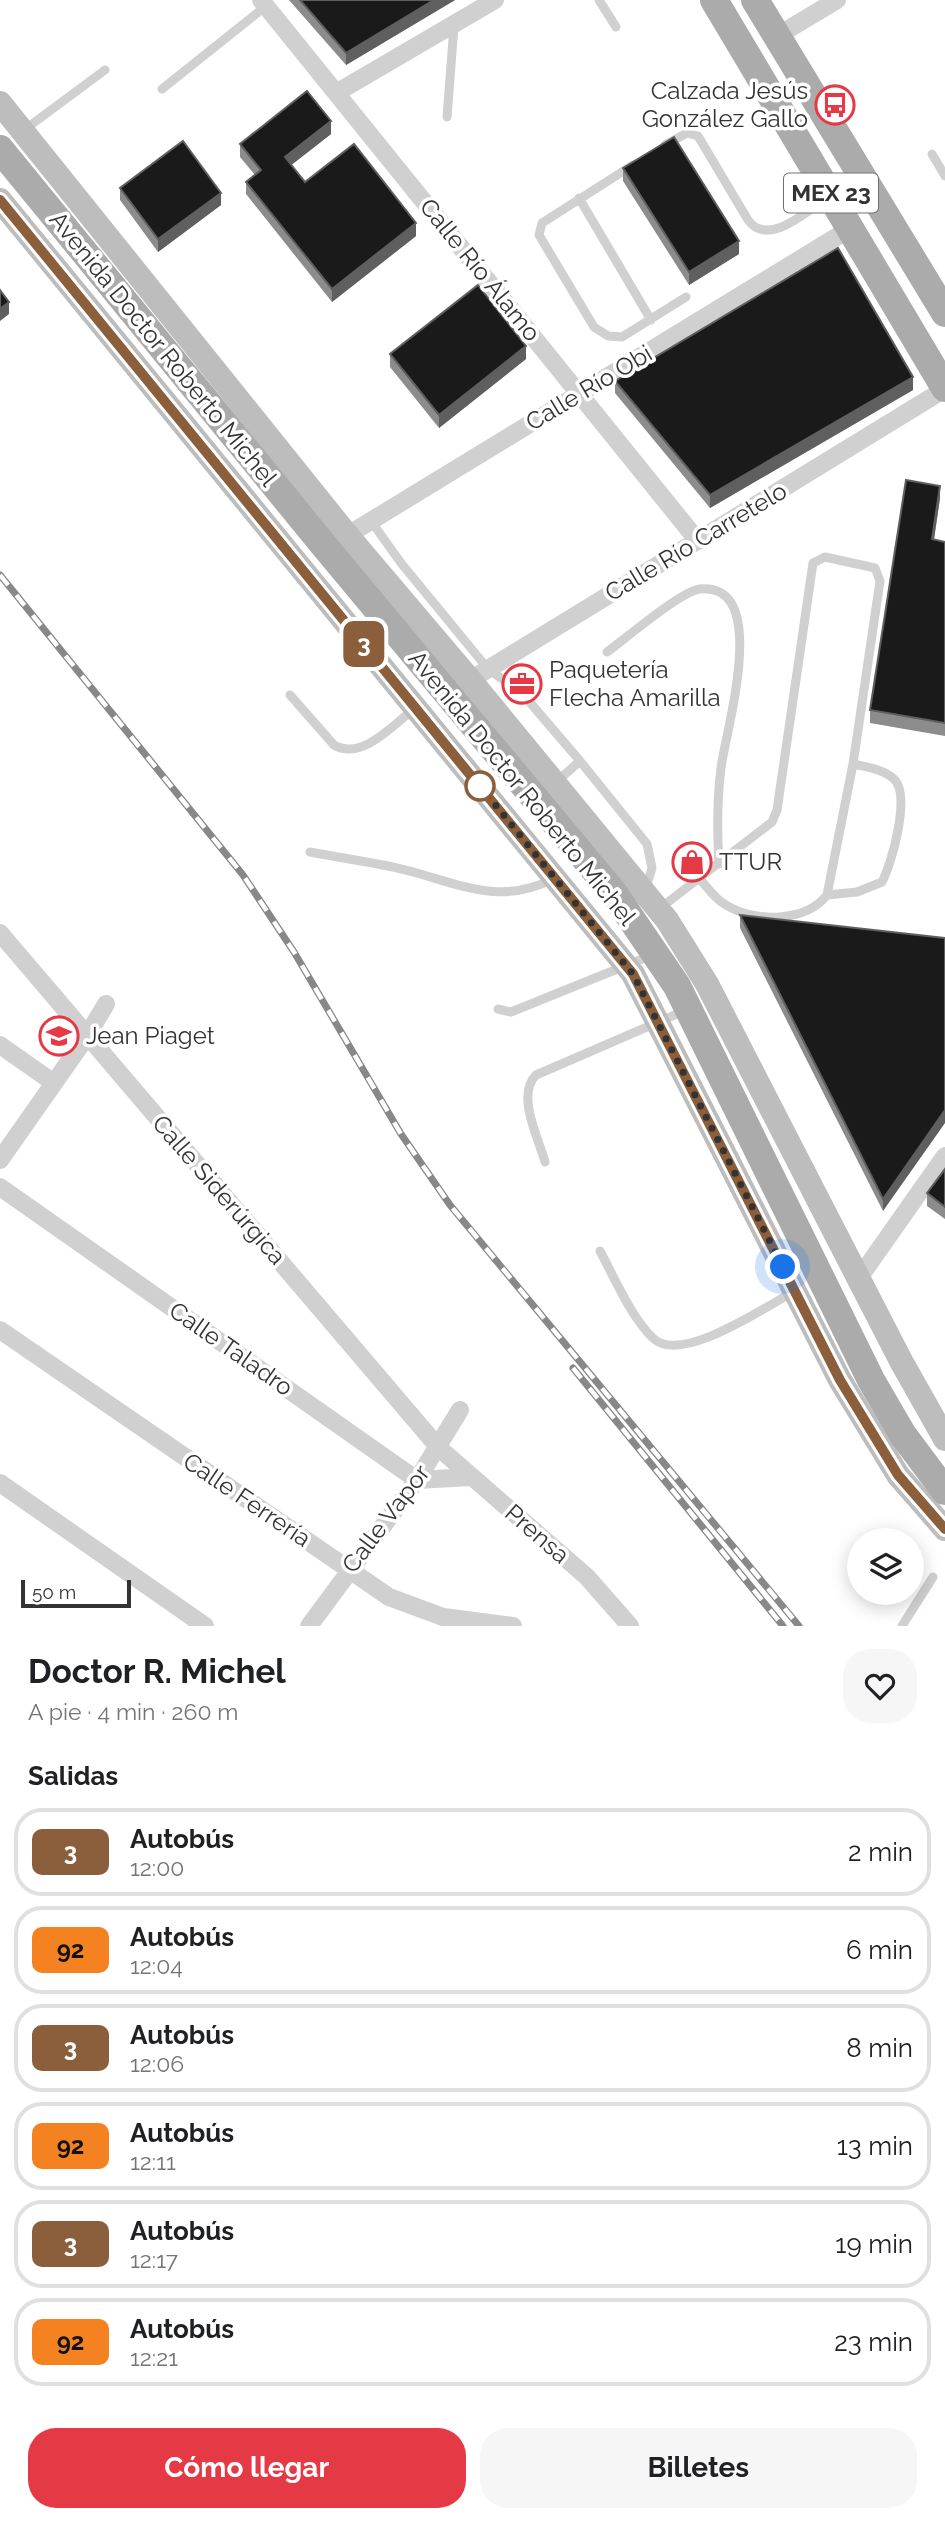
<!DOCTYPE html>
<html lang="es">
<head>
<meta charset="utf-8">
<style>
  body { margin:0; font-family:Raleway,sans-serif; background:#f6f6f6; color:#202124; height:100vh; display:flex; flex-direction:column; font-size:26px; white-space:nowrap }
  * { box-sizing:border-box; margin:0 }
  p { font-size:23px; color:#757577 }
  .icon { flex:none; width:38px; height:38px; fill:none; stroke:currentColor; stroke-width:2; stroke-linecap:round; stroke-linejoin:round }
  .map { position:relative; height:1626px; overflow:hidden }
  .side { display:flex; flex-direction:column; background:#fff; flex:1 }
  .side>* { flex:none }
  .badge { padding:0 14px; border-radius:10px; font-size:24px; line-height:46px }
  .fabs { position:absolute; left:847px; top:1528px; display:grid; gap:14px }
  .fabs a { display:grid; place-items:center; width:77px; height:77px; border-radius:50%; background:#fff; box-shadow:0 4px 18px #0003; font-size:35px }
  .scale { position:absolute; left:21px; bottom:18px; width:110px; box-sizing:border-box; padding-left:7px; border:4px solid #333; border-top:0; font-size:19px; line-height:24px; white-space:nowrap; color:#333; -webkit-text-stroke:5px #fff; paint-order:stroke }
  .you { position:absolute; width:35px; height:35px; margin:-18px; border:5px solid #fff; border-radius:50%; background:#1a73e8; box-shadow:0 0 0 10px #1a73e833 }
  .map>.badge { position:absolute; translate:-50% -50%; box-shadow:0 0 0 4px #fff }
  h2 { padding:0 28px; font-size:26px; line-height:63px }
  .round { display:grid; place-items:center; flex:none; width:74px; height:74px; border-radius:28px; background:#f6f6f6 }
  .headline { display:flex; align-items:center; justify-content:space-between; height:119px; padding:0 28px }
  h1 { font-size:33px; font-weight:700; line-height:52px }
  .cta { display:flex; gap:14px; margin-top:auto; padding:14px 28px }
  .cta a { flex:1; height:80px; border-radius:28px; background:#e63946; color:#fff; font-size:28px; font-weight:700; line-height:80px; text-align:center }
  .cta a+a { background:#f6f6f6; color:#202124 }
  ul { padding:0; list-style:none }
  li { display:flex; align-items:center; gap:21px; height:88px; margin:0 14px 10px; padding:0 14px; border:4px solid #e0e0e0; border-radius:28px }
  li div { flex:1 }
  li b { display:block; font-size:26px }
  li em { font-style:normal }
  li .badge { min-width:77px; font-weight:700; text-align:center }
  .map>svg:first-child { display:block }
  .lines { fill:none; stroke-linecap:round; stroke-linejoin:round }
  .lane { stroke:#d0d0d0; stroke-width:9 }
  .street { stroke:#d0d0d0; stroke-width:18 }
  .secondary { stroke:#bdbdbd; stroke-width:24 }
  .primary { stroke:#ababab; stroke-width:28 }
  .rail-casing { stroke:#888; stroke-width:7 }
  .rail { stroke:#fff; stroke-width:4.5; stroke-dasharray:13; stroke-linecap:butt }
  .wall { fill:#8c8c8c }
  .shaded-wall { fill:#5f5f5f }
  .building { fill:#1a1a1a; stroke:#5f5f5f; stroke-width:2 }
  .line-casing { stroke:#fff; stroke-width:16 }
  .line { stroke:#8b5e3c; stroke-width:10 }
  .walk { stroke:#333; stroke-width:7; stroke-dasharray:0 12.6 }
  .stop-dot { fill:#fff; stroke:#8b5e3c; stroke-width:3.5 }
  .labels { text-anchor:middle; stroke-width:7; stroke-linejoin:round; paint-order:stroke }
  .shield { fill:#fff; stroke:#707070; stroke-width:2 }
  .shield-label { font-size:23px; font-weight:bold; fill:#333 }
  .poi-label { font-size:24px; fill:#333; stroke:#fff; text-anchor:start }
  .street-label { font-size:24px; fill:#333; stroke:#fff }
</style>
</head>
<body>
<div class="map">
<svg width="945" height="1626" viewBox="0 0 945 1626">
  <rect width="100%" height="100%" fill="#fff"/>
  <g class="lines">
    <path class="lane" d="M599,0L616,27
      M162,89L266,6
      M447,117L454,26
      M24,130L105,70
      M665,145L687,133L698,136L748,220C768,248 807,211 827,198
      M932,154L945,176
      M633,165L542,223L539,235L594,327L608,336L622,337L686,297
      M579,198L651,320
      M371,521L401,563L488,669L521,692L580,761L555,783
      M607,652C625,639 681,591 700,589C772,582 725,733 721,768C717,800 717,831 719,864
      M290,695L334,745C362,761 393,725 415,708
      M580,761L647,844L652,868L646,888
      M310,852C345,859 382,863 417,873C466,887 503,904 553,879
      M827,895L857,892L882,882C892,863 911,795 894,779C883,769 866,767 853,764
      M659,909L772,822L777,810L813,563L825,557L875,568L880,581L853,764L827,895C806,922 755,923 726,905C715,899 708,888 699,878
      M498,1009L511,1012L652,955
      M545,1162C538,1137 516,1095 536,1075L684,1011
      M600,1251C614,1277 632,1319 654,1339C682,1364 765,1307 793,1292
      M902,1626L933,1577"/>
    <path class="street" d="M261,0L698,541
      M777,36L837,0
      M336,93L495,0
      M338,541L851,228
      M462,685L945,389
      M0,933L439,1448L587,1577L630,1626
      M0,1045L54,1083
      M0,1160L87,1036L106,1004
      M0,1187L417,1480L471,1477
      M859,1278L945,1156
      M0,1330L389,1597L443,1617L513,1626
      M0,1483L205,1626
      M309,1626L417,1480L460,1410"/>
    <path class="secondary" d="M0,103L347,535L470,680L667,920L707,984L901,1361L945,1439
      M0,200L633,974L840,1380L898,1475L945,1529"/>
    <path class="primary" d="M714,0L945,388
      M755,0L945,313
      M0,149L326,548L613,892L677,986L871,1380L903,1435L945,1491"/>
    <g class="rail-casing">
      <path id="rail" d="M0,575L243,875L294,952L401,1134L450,1205L799,1626
        M573,1368L783,1626"/>
    </g>
    <use href="#rail" class="rail"/>
  </g>
  <path class="wall" d="M289,0H455L346,65Z
    M331,134L291,165L305,182L416,236L332,302L246,194V182L255,175L240,157V144Z
    M623,168L739,254L689,285L623,181Z
    M120,188L221,205L158,252L120,200Z
    M390,354L526,359L439,428L390,367Z
    M615,381L913,390L710,508L615,393Z
    M940,498L934,540L945,542V736L870,723V710Z
    M740,915L945,938L883,1211L740,928Z
    M945,1170V1219L927,1206V1193Z"/>
  <path class="shaded-wall" d="M434,0H455L346,65V53Z
    M331,121V134L285,170V157Z
    M221,193V205L158,252V239Z
    M416,223V236L332,302V289Z
    M739,241V254L689,285V272Z
    M9,302V314L0,321V309Z
    M526,346V359L439,428V415Z
    M913,377V390L710,508V495Z
    M940,486V498L932,552V539Z
    M945,1110V1123L883,1211V1199Z"/>
  <path class="building" d="M300,0H434L346,53Z
    M307,91L331,121L285,157L305,182L354,144L416,223L332,289L246,182L261,170L240,144Z
    M674,137L739,241L689,272L623,168Z
    M183,141L221,193L158,239L120,188Z
    M838,248L913,377L710,495L615,381Z
    M478,285L526,346L439,415L390,354Z
    M0,290L9,302L0,309Z
    M906,480L940,486L932,539L945,542V723L870,710Z
    M740,915L945,938V1110L883,1199Z
    M945,1169V1207L927,1193Z"/>
  <g class="lines">
    <g class="line-casing">
      <path id="line" d="M0,200L633,974L840,1380L898,1475L945,1529"/>
    </g>
    <use href="#line" class="line"/>
    <path class="walk" d="M480,786L633,974L783,1267"/>
  </g>
  <defs>
    <g id="bus-ring" transform="scale(2.0125)"><circle r="9.5" fill="#fff" stroke="#e63946" stroke-width="1.5"/><path d="M-5-6H5V4H4V6H2V4H-2V6H-4V4H-5ZM-3.5-4V0h7V-4ZM-3.5 1.2v1.5H-2V1.2ZM2 1.2v1.5H3.5V1.2Z" fill="#e63946"/></g>
    <g id="office-ring" transform="scale(2.0125)"><circle r="9.5" fill="#fff" stroke="#e63946" stroke-width="1.5"/><path d="M-6-3h4V-5.5h4V-3h4V5H-6ZM-1-4.5V-3h2v-1.5ZM-6 0V1H6V0Z" fill="#e63946"/></g>
    <g id="shop-ring" transform="scale(2.0125)"><circle r="9.5" fill="#fff" stroke="#e63946" stroke-width="1.5"/><path d="M-5-2.5h2.3a2.7 3.5 0 0 1 5.4 0H5L5.5 6h-11ZM-1.5-2.5h3a1.5 2.3 0 0 0-3 0Z" fill="#e63946"/></g>
    <g id="school-ring" transform="scale(2.0125)"><circle r="9.5" fill="#fff" stroke="#e63946" stroke-width="1.5"/><path d="M0-5L7-2L0 1L-7-2ZM-4 1L0 2.5L4 1V4Q0 6-4 4Z" fill="#e63946"/></g>
  </defs>
  <g fill-rule="evenodd">
    <use href="#bus-ring" x="835" y="105"/>
    <use href="#office-ring" x="522" y="684"/>
    <use href="#shop-ring" x="692" y="862"/>
    <use href="#school-ring" x="59" y="1036"/>
  </g>
  <circle class="stop-dot" cx="480" cy="786" r="14"/>
  <g class="labels">
    <rect class="shield" x="784" y="173.5" width="94" height="39" rx="5"/>
    <g class="shield-label">
      <text x="831" y="201">MEX 23</text>
    </g>
    <g class="poi-label">
      <text x="808" y="99" text-anchor="end">Calzada Jesús<tspan x="808" dy="28">González Gallo</tspan></text>
      <text x="549" y="678">Paquetería<tspan x="549" dy="28">Flecha Amarilla</tspan></text>
      <text x="719" y="870">TTUR</text>
      <text x="86" y="1044">Jean Piaget</text>
    </g>
    <g class="street-label">
      <text transform="translate(480 270) rotate(51)" y="8">Calle Río Álamo</text>
      <text transform="translate(163 349) rotate(51)" y="8">Avenida Doctor Roberto Michel</text>
      <text transform="translate(589 388) rotate(-31)" y="8">Calle Río Obi</text>
      <text transform="translate(696 542) rotate(-31)" y="8">Calle Río Carretelo</text>
      <text transform="translate(522 788) rotate(51)" y="8">Avenida Doctor Roberto Michel</text>
      <text transform="translate(219 1190) rotate(49)" y="8">Calle Siderúrgica</text>
      <text transform="translate(231 1349) rotate(35)" y="8">Calle Taladro</text>
      <text transform="translate(247 1500) rotate(34)" y="8">Calle Ferrería</text>
      <text transform="translate(386 1519) rotate(-53)" y="8">Calle Vapor</text>
      <text transform="translate(537 1534) rotate(41)" y="8">Prensa</text>
    </g>
  </g>
</svg>
<div class="fabs">
<a><svg class="icon" aria-label="layers" viewBox="0 0 24 24"><path d="M12 4l9 5-9 5-9-5zM3 14l9 5 9-5"/></svg></a>
</div>
<div class="scale">50 m</div>
<div class="you" style="left:783px;top:1267px"></div>
<b class="badge" style="left:364px;top:644px;background:#8b5e3c;color:#fff">3</b>
</div>
<section class="side">
<div class="headline"><div><h1>Doctor R. Michel</h1><p>A pie · 4 min · 260 m</p></div><a class="round"><svg class="icon" aria-label="heart" viewBox="0 0 24 24"><path d="M12 20l-8-8c-3-5 5-10 8-4 3-6 11-1 8 4z"/></svg></a></div>
<h2>Salidas</h2>
<ul>
<li><span class="badge" style="background:#8b5e3c;color:#fff">3</span><div><b>Autobús</b><p>12:00</p></div><em>2 min</em></li>
<li><span class="badge" style="background:#f58220;color:#111">92</span><div><b>Autobús</b><p>12:04</p></div><em>6 min</em></li>
<li><span class="badge" style="background:#8b5e3c;color:#fff">3</span><div><b>Autobús</b><p>12:06</p></div><em>8 min</em></li>
<li><span class="badge" style="background:#f58220;color:#111">92</span><div><b>Autobús</b><p>12:11</p></div><em>13 min</em></li>
<li><span class="badge" style="background:#8b5e3c;color:#fff">3</span><div><b>Autobús</b><p>12:17</p></div><em>19 min</em></li>
<li><span class="badge" style="background:#f58220;color:#111">92</span><div><b>Autobús</b><p>12:21</p></div><em>23 min</em></li>
</ul>
<div class="cta"><a>Cómo llegar</a><a>Billetes</a></div>
</section>
</body>
</html>
